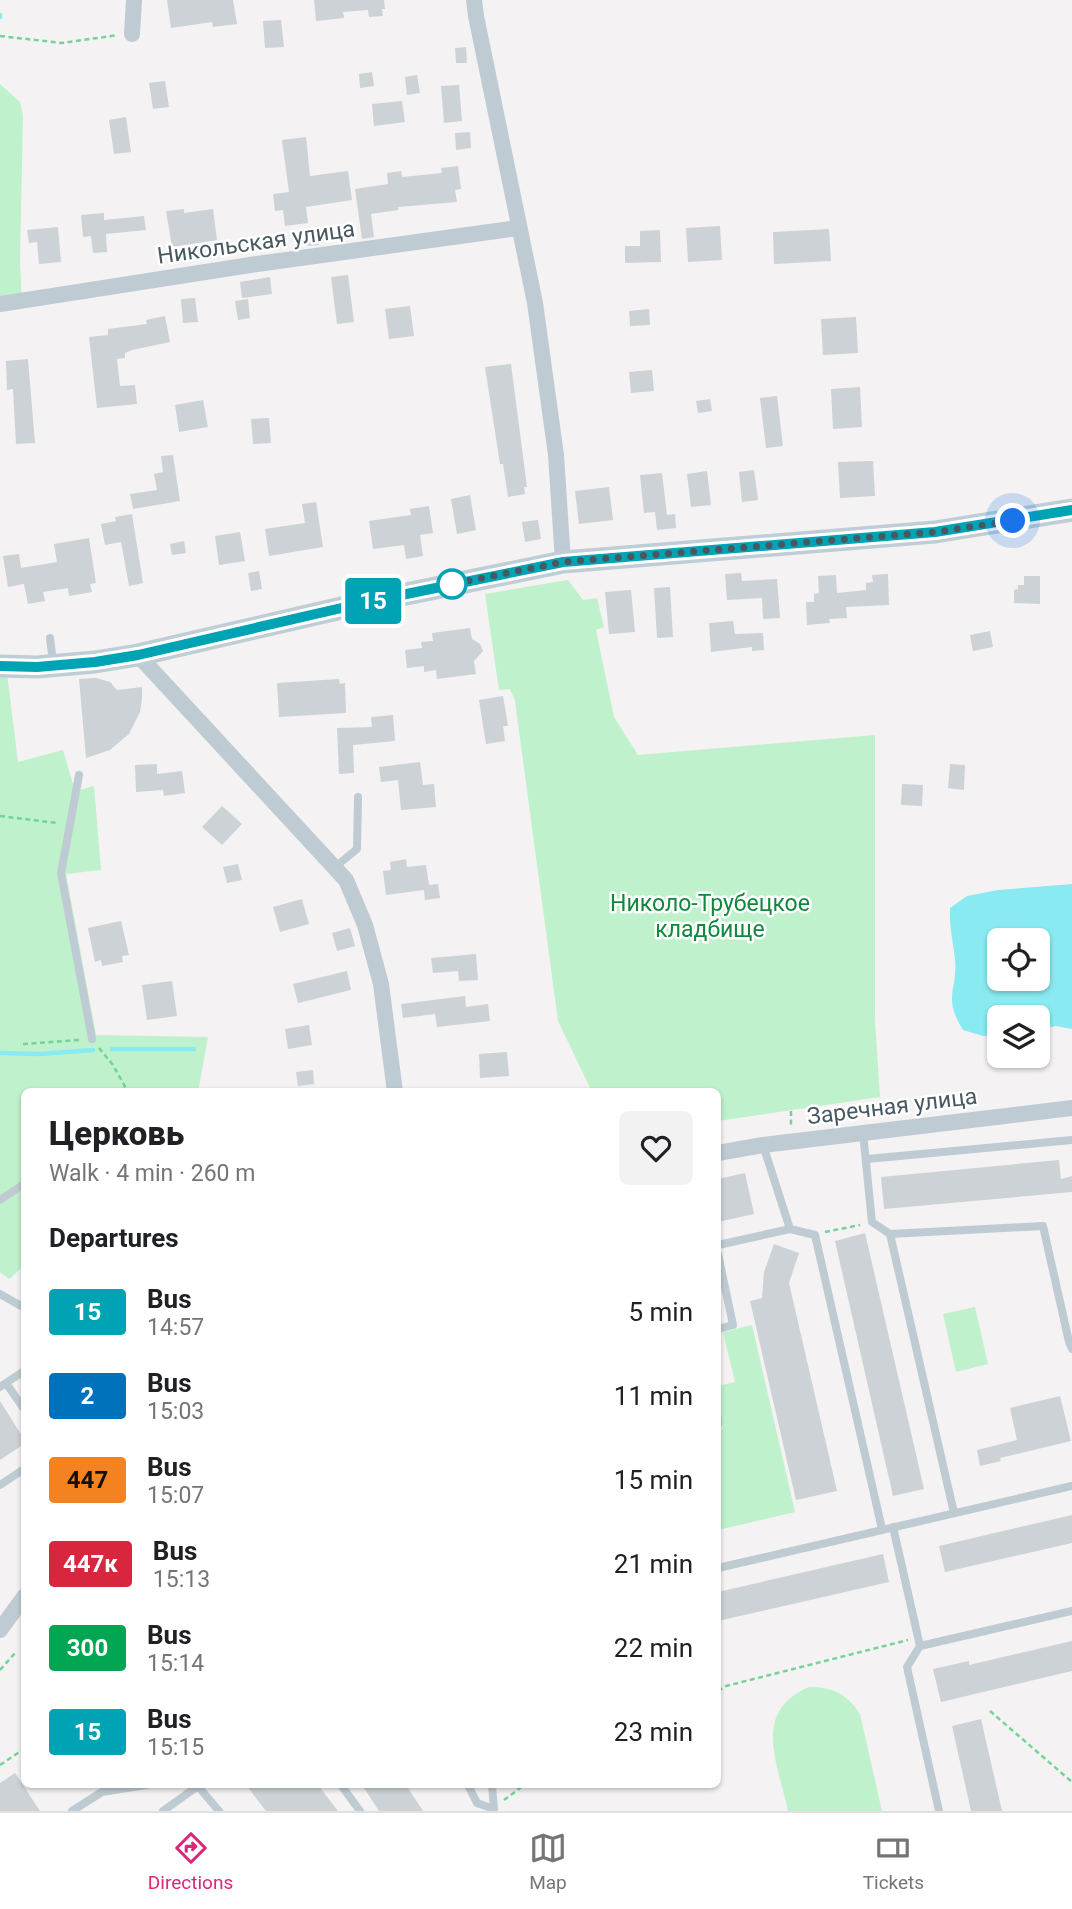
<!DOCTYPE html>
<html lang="en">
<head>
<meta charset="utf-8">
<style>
  body { margin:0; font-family:Roboto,sans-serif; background:#f2f2f2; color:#202124; height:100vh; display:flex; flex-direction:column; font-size:26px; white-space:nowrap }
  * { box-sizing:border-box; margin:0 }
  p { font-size:23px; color:#757577 }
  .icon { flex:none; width:38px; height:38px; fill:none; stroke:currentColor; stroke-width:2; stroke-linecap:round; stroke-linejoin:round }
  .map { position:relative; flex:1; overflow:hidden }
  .panel { position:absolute; left:21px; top:1088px; width:700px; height:700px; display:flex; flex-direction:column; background:#fff; border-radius:10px; box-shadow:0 2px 5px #0004 }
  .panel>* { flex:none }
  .badge { padding:0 14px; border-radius:5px; font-size:24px; line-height:46px }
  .fabs { position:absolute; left:987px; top:928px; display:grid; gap:14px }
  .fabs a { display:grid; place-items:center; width:63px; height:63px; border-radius:10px; background:#fff; box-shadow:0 2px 5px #0004; font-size:35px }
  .you { position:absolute; width:35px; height:35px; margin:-18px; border:5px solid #fff; border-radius:50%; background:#1a73e8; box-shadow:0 0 0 10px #1a73e833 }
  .map>.badge { position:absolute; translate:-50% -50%; box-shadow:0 0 0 4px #fff }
  h2 { padding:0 28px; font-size:26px; line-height:63px }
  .round { display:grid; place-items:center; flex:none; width:74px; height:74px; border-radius:10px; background:#f2f2f2 }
  .overview { display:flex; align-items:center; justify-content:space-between; height:119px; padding:0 28px }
  h1 { font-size:33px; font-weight:800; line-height:52px }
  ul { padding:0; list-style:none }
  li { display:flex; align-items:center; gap:21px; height:84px; padding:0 28px }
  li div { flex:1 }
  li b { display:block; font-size:26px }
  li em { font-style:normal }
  li .badge { min-width:77px; font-weight:700; text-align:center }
  .tabs { display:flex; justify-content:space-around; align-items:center; height:98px; border-top:2px solid #e0e0e0; background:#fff; font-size:19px; color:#757577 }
  .tabs a { display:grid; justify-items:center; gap:4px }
  .tabs .active { color:#db2777 }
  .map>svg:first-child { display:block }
  .green { fill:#bff2cc }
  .water { fill:#8aeaf2; fill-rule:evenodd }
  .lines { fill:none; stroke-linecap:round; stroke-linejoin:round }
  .stream { stroke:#8aeaf2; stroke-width:4.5 }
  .building { fill:#cdd2d6 }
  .path { stroke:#75d398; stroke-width:2.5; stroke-dasharray:5 3.5; stroke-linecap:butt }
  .lane { stroke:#bfcbd2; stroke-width:8 }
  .street { stroke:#bfcbd2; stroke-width:16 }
  .secondary { stroke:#bfcdd6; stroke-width:23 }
  .line-casing { stroke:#fff; stroke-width:16 }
  .line { stroke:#00a3b4; stroke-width:10 }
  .walk { stroke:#485861; stroke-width:7; stroke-dasharray:0 12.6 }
  .stop-dot { fill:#fff; stroke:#00a3b4; stroke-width:3.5 }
  .labels { text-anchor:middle; stroke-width:5; stroke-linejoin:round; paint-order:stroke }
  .street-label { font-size:23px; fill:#485861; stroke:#fff }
  .park-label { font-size:23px; fill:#12883e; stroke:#fff }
</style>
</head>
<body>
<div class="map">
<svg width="1072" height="1811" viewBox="0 0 1072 1811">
  <rect width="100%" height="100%" fill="#f4f2f2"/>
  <path class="green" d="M0,84L20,102L23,115L20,260L22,306L0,312Z
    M568,580L583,600L597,598L604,627L596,630L614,717L638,755L875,735V1021L880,1097L718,1121V1092H592L558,1021L515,701L510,689L499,690L485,594Z
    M0,673H7L18,762L63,750L75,791L94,786L101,870L66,874L96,1035L208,1037L198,1092H24V1266L9,1279L0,1272Z
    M975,1307L988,1364L956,1372L943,1314Z
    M752,1325L795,1512L718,1530V1430L723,1428L718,1405V1386L735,1382L723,1332Z
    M809,1687C833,1687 847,1694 860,1714L882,1811H788C778,1763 751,1712 809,1687Z"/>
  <path class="water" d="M1072,884V1029L1056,1026L1038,1030V1017H999V1035L983,1036L963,1030C942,996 958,991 955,959C953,941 949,926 950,908L967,896L998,890ZM999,940H1038V978H999Z"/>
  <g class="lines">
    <path class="stream" d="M0,15V17
      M112,1049H194
      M0,1053L40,1054L93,1050"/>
  </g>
  <path class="building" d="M167,0H233L237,24L213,27L212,22L171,28Z
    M314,0H384L385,9H382L383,16L369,17L368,10L343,12L344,18L316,21Z
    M281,20L284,47L265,48L263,21Z
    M466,47L467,63H456L455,48Z
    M372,72L374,86L360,88L359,74Z
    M417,75L420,93L407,95L405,77Z
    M165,81L169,107L153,109L149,83Z
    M459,85L462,121L444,123L441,86Z
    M402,101L405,122L374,126L372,104Z
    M126,117L131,152L114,154L109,120Z
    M470,132L471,148L456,150L455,133Z
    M306,137L310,176L348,171L352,200L306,207L308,223L285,226L283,210L275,211L273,194L289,192L282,140Z
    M458,166L461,189L455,190L457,202L398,207V210L371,214L374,237L362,239L355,189L388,184L387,173L401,171L402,177L442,173L441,168Z
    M184,209V213L213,209L217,240L172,247L166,211Z
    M104,213V220L144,216L146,230L106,234L107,252L93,253L91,236L83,237L81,215Z
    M720,226L722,260L688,262L686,228Z
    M58,227L61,262L39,264L37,242L29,243L27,230Z
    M317,229L319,245L307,246L305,231Z
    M829,229L831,261L774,264L773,232Z
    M660,230L661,262L625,263V246H640V231Z
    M348,275L354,322L337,324L331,277Z
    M270,277L272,294L242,298L240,282Z
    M195,298L198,322L183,323L181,299Z
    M248,299L250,318L238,320L235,301Z
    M410,306L414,336L389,339L385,309Z
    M649,309L650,325L630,326L629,311Z
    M165,316L170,342L132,350L125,353V358L117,359L120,386L135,385L137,404L97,408L89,337L108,335V329L147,324L146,320Z
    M856,317L858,353L823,355L821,319Z
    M28,359L35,443L16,444L13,389L7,390L6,361Z
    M511,364L527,487H524L525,494L508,497L503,464H500L485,367Z
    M652,370L654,391L631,393L629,372Z
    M860,387L862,427L833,429L831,389Z
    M777,396L783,446L766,448L760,398Z
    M710,399L712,411L698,413L696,401Z
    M203,400L208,427L179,432L175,405Z
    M269,418L271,443L253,444L251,419Z
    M173,455L180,501L133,509L130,494L157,490L154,474L163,472L161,456Z
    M873,461L875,496L840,498L838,462Z
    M754,470L758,500L742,502L739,472Z
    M707,471L711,505L691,507L687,474Z
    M662,473L667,515L675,514L676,528L657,530L655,512L644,513L640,475Z
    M609,487L613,520L579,524L575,491Z
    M470,495L476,530L457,534L451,499Z
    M316,502L323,547L269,556L265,529L305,523L302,504Z
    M429,506L433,533L420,535L423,556L406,559L404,545L373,549L369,521L411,515L410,509Z
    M132,514L143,583L129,586L121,542L105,545L101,524L116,521L115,517Z
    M538,520L541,539L525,542L522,522Z
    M240,532L245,561L219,565L215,536Z
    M89,538L96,583L90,584L92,592L69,596L68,588L43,592L45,601L28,604L24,584L8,587L3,556L19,554L21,568L57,562L54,544Z
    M184,541L186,553L172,555L170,544Z
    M259,571L262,589L251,591L248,573Z
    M741,573L742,581L777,579L780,618L763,619L762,598L727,600L725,574Z
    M888,574L889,605L846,607L847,618L829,619L830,623L807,625L806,602H814V594L819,593L818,576L836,575L837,593L866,590V583L873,582L872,575Z
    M1024,576H1040V604L1014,603V590L1018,589V585H1024Z
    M670,587L673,637L657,638L654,588Z
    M631,590L635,632L609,634L605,592Z
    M733,621L735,634L763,633L764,650L752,651V647L711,652L709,623Z
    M470,628L472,639L480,644L483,651L474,661L476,674L437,679L436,670L424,672V666L407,668L405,650L422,648L421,642L433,641L432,633Z
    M990,631L993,647L973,651L970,635Z
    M96,678L110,682L117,690L142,687V699L140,712L129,734L110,750L86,758L79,679Z
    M339,679L340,684L345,683L346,713L279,717L277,683Z
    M503,696L508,726H503L505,741L486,744L479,700Z
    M393,715L395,741L353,745L354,773L339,774L337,728L372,727L371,717Z
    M420,762L423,785L434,784L436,807L401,810L398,780L381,782L379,767Z
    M157,764V774L182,771L185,793L164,796L163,790L136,792L135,765Z
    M950,764L965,765L964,790L948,788Z
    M902,784L923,785L922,806L901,805Z
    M222,806L242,824L222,845L202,827Z
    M406,859L407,867L426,865L429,885L438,884L440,898L425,900L424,890L386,895L383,871L391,870L390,862Z
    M238,864L242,880L227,883L223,867Z
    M302,899L309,924L280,932L273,907Z
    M121,921L129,955L122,956L123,962L102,966L101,960L95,962L88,928Z
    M350,928L355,946L337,951L332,933Z
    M476,954L478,980L459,981L458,971L433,973L431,958Z
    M347,971L351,990L298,1003L293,984Z
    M172,981L177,1016L147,1020L142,985Z
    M465,996L466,1007L488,1004L490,1021L437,1027L435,1014L403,1018L401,1004Z
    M309,1025L312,1045L288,1049L285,1029Z
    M507,1052L509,1076L480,1078L479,1054Z
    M313,1070L314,1084L298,1086L296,1072Z
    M1059,1160L1061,1179L1072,1176V1192L884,1209L881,1177Z
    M745,1173L754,1214L718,1222V1179Z
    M865,1233L924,1489L893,1496L835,1241Z
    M774,1244L799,1253L789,1283L837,1491L796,1500L750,1301L762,1298L764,1272Z
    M1060,1396L1071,1441L1000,1458L1001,1461L980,1466L977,1450L1017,1440L1010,1408Z
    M0,1401L24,1439V1444L0,1460Z
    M1072,1515V1543L945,1572L939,1546Z
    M883,1554L889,1582L718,1621V1592Z
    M1072,1641V1671L941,1702L933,1669L969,1661V1665Z
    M981,1719L1002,1811H971L952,1726Z
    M15,1773L40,1811H0V1783Z
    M246,1785H318L338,1811H266Z
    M362,1785H406L423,1811H379Z"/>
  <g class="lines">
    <path class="path" d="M0,36L62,43L118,35
      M0,816L57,823
      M23,1044L79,1040
      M99,1048L113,1065L128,1092
      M791,1111V1125
      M825,1232L860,1225
      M0,1670L16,1652
      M718,1691L726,1686L908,1640
      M990,1711L1072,1782
      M0,1765L24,1749
      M504,1800L524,1785"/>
    <path class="lane" d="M50,638L53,662
      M79,775L61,873L92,1039
      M334,868L357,849L358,797
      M863,1133L872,1222L890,1234L954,1513
      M867,1159L1072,1140
      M0,1200L24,1184
      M790,1229L815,1235L882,1529
      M890,1234L1043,1226L1069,1342L1072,1349
      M718,1245L790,1229L763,1145
      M718,1254L733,1325L718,1329
      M0,1294L21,1306
      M6,1383L24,1409
      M0,1387L24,1371
      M718,1419V1425
      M0,1485L24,1469
      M893,1527L920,1646L907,1667L939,1811
      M718,1568L1072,1486
      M920,1646L1072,1611
      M197,1785L219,1811
      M341,1785L360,1811
      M468,1785L477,1803L494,1809
      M72,1811L102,1792L146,1785
      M163,1811L198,1786
      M492,1811L494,1809L492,1785"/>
    <path class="street" d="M474,0L476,16L535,303L556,455L563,562
      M132,34L134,0
      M0,304L257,264L518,228
      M138,655L346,880L365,925L381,984L395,1092
      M718,1153L763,1145L1072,1108
      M0,1630L24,1597"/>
    <path class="secondary" d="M0,666L37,667L95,662L138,655L372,601L563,562L935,532L1072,510"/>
  </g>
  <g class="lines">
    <g class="line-casing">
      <path id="line" d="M0,666L37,667L95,662L138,655L372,601L563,562L935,532L1072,510"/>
    </g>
    <use href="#line" class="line"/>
    <path class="walk" d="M452,584L442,586L563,562L935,532L1013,521"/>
  </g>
  <circle class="stop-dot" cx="452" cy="584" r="14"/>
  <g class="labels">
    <g class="street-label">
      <text transform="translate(256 242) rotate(-8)" y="8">Никольская улица</text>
      <text transform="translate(892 1106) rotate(-7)" y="8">Заречная улица</text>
    </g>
    <g class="park-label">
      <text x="710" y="911">Николо-Трубецкое<tspan x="710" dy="26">кладбище</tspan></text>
    </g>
  </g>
</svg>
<div class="fabs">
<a><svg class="icon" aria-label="locate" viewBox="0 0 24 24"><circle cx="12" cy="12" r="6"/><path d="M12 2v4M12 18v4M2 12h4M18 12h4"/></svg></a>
<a><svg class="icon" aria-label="layers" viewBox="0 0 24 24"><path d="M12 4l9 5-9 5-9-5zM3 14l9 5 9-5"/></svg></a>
</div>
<div class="you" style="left:1013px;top:521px"></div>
<b class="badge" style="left:373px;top:601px;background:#00a3b4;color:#fff">15</b>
<section class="panel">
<div class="overview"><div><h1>Церковь</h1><p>Walk · 4 min · 260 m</p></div><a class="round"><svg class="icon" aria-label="heart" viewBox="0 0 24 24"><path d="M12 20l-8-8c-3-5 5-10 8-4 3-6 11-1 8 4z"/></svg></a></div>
<h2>Departures</h2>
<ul>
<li><span class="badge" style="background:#00a3b4;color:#fff">15</span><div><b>Bus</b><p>14:57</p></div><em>5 min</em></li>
<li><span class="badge" style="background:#0072bc;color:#fff">2</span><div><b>Bus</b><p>15:03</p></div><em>11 min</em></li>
<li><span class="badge" style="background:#f58220;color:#111">447</span><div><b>Bus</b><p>15:07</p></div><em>15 min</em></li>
<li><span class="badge" style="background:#d7263d;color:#fff">447к</span><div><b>Bus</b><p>15:13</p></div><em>21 min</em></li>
<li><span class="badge" style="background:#00a651;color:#fff">300</span><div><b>Bus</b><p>15:14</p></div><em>22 min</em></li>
<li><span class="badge" style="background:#00a3b4;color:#fff">15</span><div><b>Bus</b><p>15:15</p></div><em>23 min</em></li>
</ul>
</section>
</div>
<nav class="tabs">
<a class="active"><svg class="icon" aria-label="directions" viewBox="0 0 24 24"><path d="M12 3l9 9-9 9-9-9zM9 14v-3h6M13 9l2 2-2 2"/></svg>Directions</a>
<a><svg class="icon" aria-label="map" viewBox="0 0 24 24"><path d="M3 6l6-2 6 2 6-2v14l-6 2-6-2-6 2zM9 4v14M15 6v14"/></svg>Map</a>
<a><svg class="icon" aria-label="tickets" viewBox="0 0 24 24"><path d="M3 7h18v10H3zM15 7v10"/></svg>Tickets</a>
</nav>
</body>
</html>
